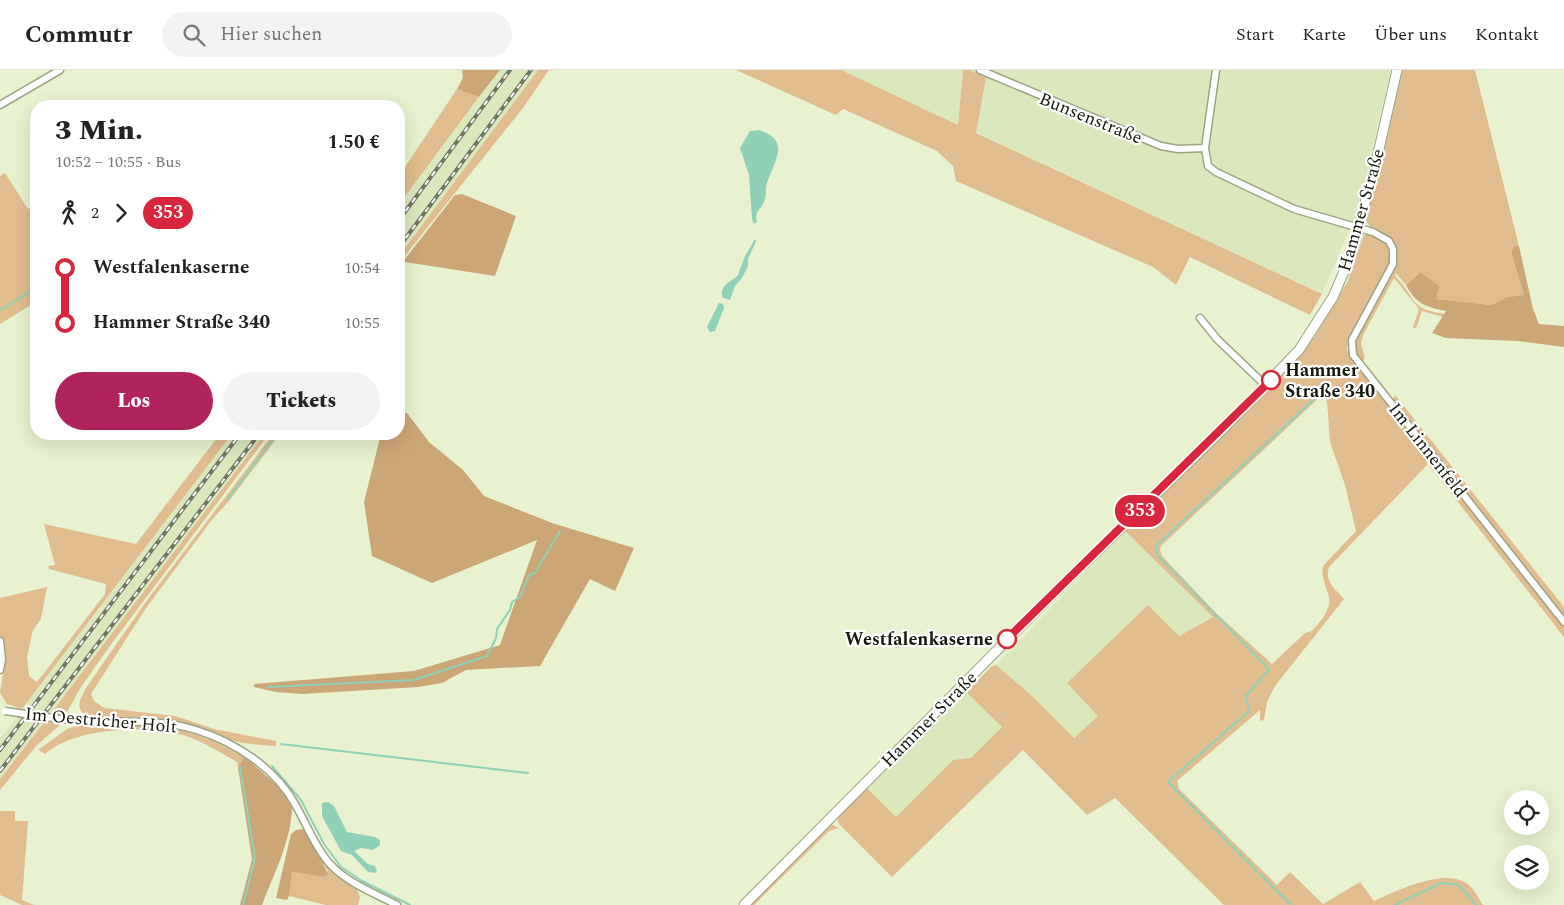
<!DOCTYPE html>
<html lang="de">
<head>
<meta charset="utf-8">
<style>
  body { margin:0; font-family:Spectral,serif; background:#f2f2f2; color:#222; height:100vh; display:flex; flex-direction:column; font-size:19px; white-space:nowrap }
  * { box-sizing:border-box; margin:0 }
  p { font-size:16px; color:#767676 }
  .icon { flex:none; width:28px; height:28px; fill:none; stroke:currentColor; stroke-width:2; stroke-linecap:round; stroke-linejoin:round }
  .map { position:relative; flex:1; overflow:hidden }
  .panel { position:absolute; left:30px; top:30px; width:375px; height:340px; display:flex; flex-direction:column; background:#fff; border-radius:20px; box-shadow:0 5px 20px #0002 }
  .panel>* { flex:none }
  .badge { padding:0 10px; border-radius:16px; font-size:18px; line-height:32px }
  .controls { position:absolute; left:1504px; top:720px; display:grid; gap:10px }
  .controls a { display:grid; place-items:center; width:45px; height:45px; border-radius:50%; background:#fff; box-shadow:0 5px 20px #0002; font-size:25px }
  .map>.badge { position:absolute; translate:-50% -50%; box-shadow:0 0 0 2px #fff }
  .legs { display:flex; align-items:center; gap:8px; height:55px; padding:0 25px; font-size:16px }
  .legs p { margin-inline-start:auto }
  .overview { display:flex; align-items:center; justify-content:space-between; height:85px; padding:0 25px }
  h1 { font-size:28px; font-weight:800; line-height:38px }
  .action { display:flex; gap:10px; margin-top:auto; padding:10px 25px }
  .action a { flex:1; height:58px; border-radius:30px; background:#b1235c; color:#fff; font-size:20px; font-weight:800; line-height:58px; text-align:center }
  .action a+a { background:#f2f2f2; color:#222 }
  ul { padding:0 25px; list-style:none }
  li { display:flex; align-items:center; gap:18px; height:55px; font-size:19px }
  li i { display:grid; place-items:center; width:8px; height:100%; margin:0 6px; background:currentColor }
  li i::after { content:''; width:12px; height:12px; margin:-6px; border:4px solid; border-radius:50%; background:#fff }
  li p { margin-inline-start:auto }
  li:first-child i { background:linear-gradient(#0000 50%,currentColor 0) }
  li:last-child i { background:linear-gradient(currentColor 50%,#0000 0) }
  header { display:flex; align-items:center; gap:30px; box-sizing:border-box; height:70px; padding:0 25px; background:#fff; border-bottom:1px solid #e0e0e0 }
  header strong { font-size:24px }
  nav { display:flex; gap:28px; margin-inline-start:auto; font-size:18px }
  .search { width:350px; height:45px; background:#f2f2f2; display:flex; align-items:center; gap:12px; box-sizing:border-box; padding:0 18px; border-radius:28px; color:#767676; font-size:19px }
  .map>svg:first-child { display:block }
  .built { fill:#dbe8bc }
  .green { fill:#e1bc8e; fill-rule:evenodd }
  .forest { fill:#cca677 }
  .water { fill:#8fd1b6 }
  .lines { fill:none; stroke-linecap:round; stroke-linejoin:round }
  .stream { stroke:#8fd1b6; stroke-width:2 }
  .minor-casing { stroke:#9ca583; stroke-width:9 }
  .secondary-casing { stroke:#9ca583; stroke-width:11 }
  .minor { stroke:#fff; stroke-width:6 }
  .secondary { stroke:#fff; stroke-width:9 }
  .rail-casing { stroke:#717760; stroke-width:4 }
  .rail { stroke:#fff; stroke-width:2; stroke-dasharray:5.5; stroke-linecap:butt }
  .minor-bridge-casing { stroke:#9ca583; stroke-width:9; stroke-linecap:butt }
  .minor-bridge { stroke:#fff; stroke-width:6 }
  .line-1-casing { stroke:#fff; stroke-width:11 }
  .line-1 { stroke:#d7263d; stroke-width:8 }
  .stop-1-dot { fill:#fff; stroke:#d7263d; stroke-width:2.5 }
  .labels { text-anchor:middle; stroke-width:4.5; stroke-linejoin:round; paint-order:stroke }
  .street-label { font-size:18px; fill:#15190c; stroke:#fff }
  .stop-label { font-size:18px; font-weight:bold; fill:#15190c; stroke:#fff; text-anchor:start }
</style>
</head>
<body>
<header>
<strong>Commutr</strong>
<div class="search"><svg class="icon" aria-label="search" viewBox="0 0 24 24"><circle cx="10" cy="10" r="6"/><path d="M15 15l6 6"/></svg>Hier suchen</div>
<nav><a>Start</a><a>Karte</a><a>Über uns</a><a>Kontakt</a></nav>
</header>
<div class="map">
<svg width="1564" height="835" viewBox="0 0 1564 835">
  <rect width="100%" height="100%" fill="#e8f2ce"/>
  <path class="built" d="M500,0H538L399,186V136Z
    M841,0H963L958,55Z
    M970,0H1391L1358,140L1322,224L976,62L986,8Z
    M232,364H264L0,709V669Z
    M1125,461L1213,546L1179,566L1148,535L1067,613L1099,646L1074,668L1030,624L996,595Z
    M966,622L1002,657L971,689L953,690L896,747L867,718L939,646L941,647Z"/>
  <path class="green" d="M538,0H549L523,38L399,193V186Z
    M736,0H841L958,55L963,0H970L986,8L976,63L1322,224L1310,245L1190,187L1176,215L1153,197L956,111L953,96L937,81L843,39L836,45Z
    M1402,0H1475L1519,176H1514L1511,182L1524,225L1507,227L1491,235L1435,229L1419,202L1406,215L1396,203L1395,206C1417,228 1408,239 1445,244L1443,247L1422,241L1416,258H1413L1419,239L1394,208L1363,265L1361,274L1365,288L1361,292L1355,284V270L1394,199C1405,163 1378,171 1366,151Z
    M457,19L479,27L399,135V106Z
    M5,103L28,139L36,134V232L0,254V106Z
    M1371,164C1388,171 1394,181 1389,198L1350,267L1347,279L1426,381L1425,390L1428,394L1436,395L1564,556V567L1428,394L1329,497C1324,511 1335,519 1344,529L1275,616L1267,632L1264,650L1260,651V640L1177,711L1179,719L1277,815L1290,802L1323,834L1360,812L1374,831C1396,821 1444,798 1466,813C1474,818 1478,828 1483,835H1224L1115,728L1087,745L1023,680L892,807L839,754L837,748L867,718L896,747L953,690L971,688L1002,657L966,622L992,596L996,595L1030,624L1074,668L1098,646L1067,613L1148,535L1179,566L1213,547L1125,461L1300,285L1315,266L1348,211L1364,165ZM1322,325L1327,331L1330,372L1345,415L1356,461L1323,496C1319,511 1334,525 1328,538C1325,547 1318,554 1312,561L1305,563L1272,594L1217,544L1162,486L1160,480L1161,476Z
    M1395,325L1564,537V548L1392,332Z
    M220,364H232L22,639L7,634L0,623L5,589L0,564V528L47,517L41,549L33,560L27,587L29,606L37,612L105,524L106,514L49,499L48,496L55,495L44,454L136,474Z
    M264,364H269L112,573L81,617L66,644L51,643Z
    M273,364H280L229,431L211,451L146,538L91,624L94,631L104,638L175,646L214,659L276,671V676C262,675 247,674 233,671C203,662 182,650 148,647C132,646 94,652 83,643C75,636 82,626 86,618L145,533Z
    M45,651L60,653V655L37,675L0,720V709Z
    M134,654C178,656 206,666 245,687L238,697L237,692C221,683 206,673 189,667C151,654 75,657 45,684L38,680L67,659L79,655Z
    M0,741H15V751H28L22,830L34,835H22L0,825Z
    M831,754L839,758L829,761L754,835H749Z
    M311,770L325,794L357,820L360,827L358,835H326L289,826L292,802L323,807L328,801L313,778Z"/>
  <path class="forest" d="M462,0H500L479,27L457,19L463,8Z
    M462,124L516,146L495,206L405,192V189L455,125Z
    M1514,176H1519L1533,239L1539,254L1564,256V277L1518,271L1446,268L1432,263L1446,241C1426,237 1416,234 1406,215L1420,202L1439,216L1436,229L1491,235L1507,227L1524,225L1511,182Z
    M399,342L407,343L429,372L463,400L484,426L552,453L634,478L615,521L590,509L540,596L466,600L442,613L418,617L302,624L276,622L254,617V614L414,601L500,575L537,470L432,513L372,486L364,432L381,364H399Z
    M245,687L279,717L292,737C291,772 274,803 262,835H240L252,789L238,697Z
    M303,759L307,762L328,804L323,807L292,802L289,826L287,830L276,828L291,764L296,760Z"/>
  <path class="water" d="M759,60C791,70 775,90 767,113C765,119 767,126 764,132C760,141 754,141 757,152L754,154L752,149L749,105L740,78L750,61Z
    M755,169L756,171L748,189V196L742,208L735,216L730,230L723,228C718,216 731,212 738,205L745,186Z
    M719,233L723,234L724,238L715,261L710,262L707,257Z
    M328,732L334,736L347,762L375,767L380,770V775L373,780L361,778L354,781L368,794L375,796L377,801L375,803L368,802L352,785L341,781L322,746V733Z"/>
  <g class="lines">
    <path class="stream" d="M0,240L36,218
      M227,430L277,364
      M268,617L414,610L487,586L496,568L497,559L510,540L512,532L520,527L529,505L535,503L560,461
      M281,674L528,703
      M272,696L301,730L324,774L341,797L362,811L410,835
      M240,697L255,788L243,835
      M1257,801L1168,712L1249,641L1246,626L1269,599L1158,486L1156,480L1157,475L1314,329
      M1259,803L1291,835
      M1395,835L1441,813L1459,815L1476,835"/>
    <g class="minor-casing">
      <path id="minor" d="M980,0L1161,76L1178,79L1205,78
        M1216,0L1205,78L1208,96L1216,102L1294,139L1373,162L1389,171L1393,179V194L1352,270L1353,285L1564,552
        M0,35L60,0
        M1200,248L1217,269L1266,316
        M0,571L2,589L0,600
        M60,649C106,655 152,646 196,660C235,672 275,698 295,734C306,753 315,777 329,793C347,813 374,823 397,835"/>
    </g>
    <g class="secondary-casing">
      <path id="secondary" d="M744,835L1049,528L1222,360L1299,280L1333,227L1352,183L1376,92L1397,0"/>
    </g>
    <use href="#minor" class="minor"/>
    <use href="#secondary" class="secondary"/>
    <g class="rail-casing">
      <path id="rail" d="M399,150L510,0
        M399,177L531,0
        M0,680L240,364
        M0,701L259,364"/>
    </g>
    <use href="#rail" class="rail"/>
    <g class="minor-bridge-casing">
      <path id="minor-bridge" d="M5,641L60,649"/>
    </g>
    <use href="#minor-bridge" class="minor-bridge"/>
  </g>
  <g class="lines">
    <g class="line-1-casing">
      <path id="line-1" d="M1007,569L1271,310"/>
    </g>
    <use href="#line-1" class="line-1"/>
  </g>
  <g class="stop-1-dot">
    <circle cx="1271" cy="310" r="9"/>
    <circle cx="1007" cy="569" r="9"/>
  </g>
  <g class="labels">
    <g class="street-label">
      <text transform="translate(1091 48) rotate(22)" y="6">Bunsenstraße</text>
      <text transform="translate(1361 140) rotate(-74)" y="6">Hammer Straße</text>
      <text transform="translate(1428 380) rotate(52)" y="6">Im Linnenfeld</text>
      <text transform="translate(929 649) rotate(-45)" y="6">Hammer Straße</text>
      <text transform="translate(101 650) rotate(5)" y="6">Im Oestricher Holt</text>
    </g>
    <g class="stop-label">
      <text x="1285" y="306">Hammer<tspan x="1285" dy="21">Straße 340</tspan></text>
      <text x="993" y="575" text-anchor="end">Westfalenkaserne</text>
    </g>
  </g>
</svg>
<div class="controls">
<a><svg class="icon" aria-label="locate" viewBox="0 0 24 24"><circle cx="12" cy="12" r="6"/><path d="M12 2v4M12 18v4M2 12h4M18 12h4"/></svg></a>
<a><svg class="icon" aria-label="layers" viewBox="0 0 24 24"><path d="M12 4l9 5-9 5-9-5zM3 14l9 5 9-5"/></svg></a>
</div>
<b class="badge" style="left:1140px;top:441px;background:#d7263d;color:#fff">353</b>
<section class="panel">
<div class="overview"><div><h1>3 Min.</h1><p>10:52 – 10:55 · Bus</p></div><b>1.50 €</b></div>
<div class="legs"><svg class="icon" aria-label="walk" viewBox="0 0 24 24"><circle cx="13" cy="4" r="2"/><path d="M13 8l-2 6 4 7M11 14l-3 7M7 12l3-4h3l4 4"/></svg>2<svg class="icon" aria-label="forward" viewBox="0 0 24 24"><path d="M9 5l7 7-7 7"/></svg><b class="badge" style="background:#d7263d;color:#fff">353</b></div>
<ul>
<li><i style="color:#d7263d"></i><b>Westfalenkaserne</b><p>10:54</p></li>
<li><i style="color:#d7263d"></i><b>Hammer Straße 340</b><p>10:55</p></li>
</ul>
<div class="action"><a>Los</a><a>Tickets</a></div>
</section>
</div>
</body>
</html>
